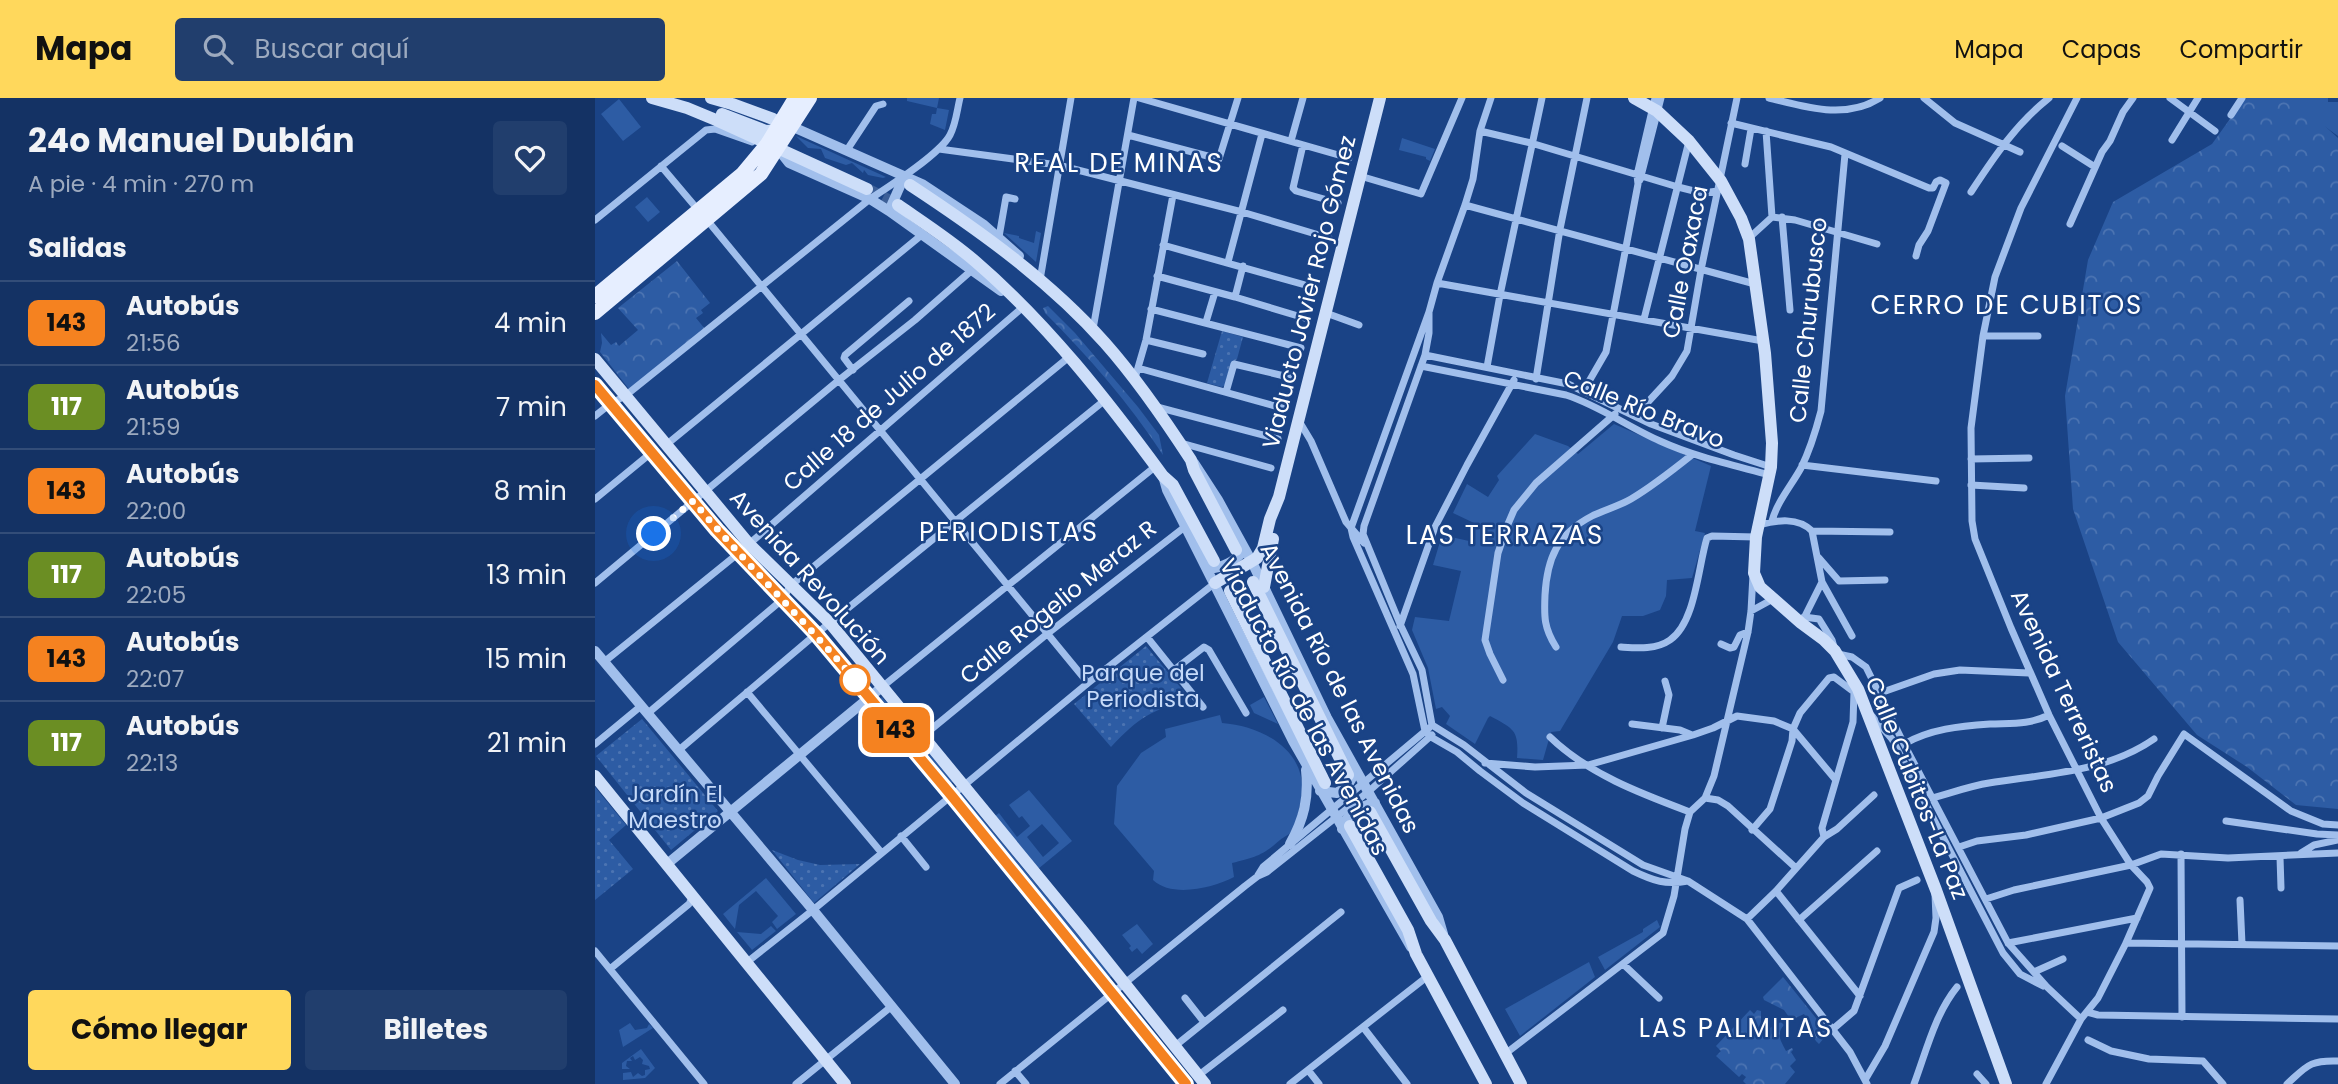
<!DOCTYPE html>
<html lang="es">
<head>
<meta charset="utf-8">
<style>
  body { margin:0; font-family:Poppins,sans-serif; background:#213e6d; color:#f1f3f6; height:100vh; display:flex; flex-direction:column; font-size:26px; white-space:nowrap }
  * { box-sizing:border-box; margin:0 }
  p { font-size:23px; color:#9daabf }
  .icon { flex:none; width:38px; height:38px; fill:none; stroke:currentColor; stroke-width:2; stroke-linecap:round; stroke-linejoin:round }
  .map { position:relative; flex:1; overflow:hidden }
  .sheet { display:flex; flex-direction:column; background:#143264; width:595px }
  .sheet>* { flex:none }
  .badge { padding:0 14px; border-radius:10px; font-size:24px; line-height:46px }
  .you { position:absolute; width:35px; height:35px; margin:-18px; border:5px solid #fff; border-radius:50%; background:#1a73e8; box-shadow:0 0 0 10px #1a73e833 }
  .map>.badge { position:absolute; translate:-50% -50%; box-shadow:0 0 0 4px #fff }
  h2 { padding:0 28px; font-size:26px; line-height:63px }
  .round { display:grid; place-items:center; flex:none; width:74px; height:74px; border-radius:7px; background:#213e6d }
  .summary { display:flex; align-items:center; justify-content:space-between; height:119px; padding:0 28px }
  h1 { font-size:33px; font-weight:700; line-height:52px }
  .button { display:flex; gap:14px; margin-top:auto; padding:14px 28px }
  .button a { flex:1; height:80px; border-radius:7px; background:#ffd85c; color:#111; font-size:28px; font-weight:700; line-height:80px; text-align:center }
  .button a+a { background:#213e6d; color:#f1f3f6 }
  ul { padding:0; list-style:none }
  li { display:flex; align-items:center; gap:21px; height:84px; padding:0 28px; border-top:2px solid #334d78 }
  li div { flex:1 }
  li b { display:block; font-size:26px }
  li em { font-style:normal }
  li .badge { min-width:77px; font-weight:700; text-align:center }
  header { display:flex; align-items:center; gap:42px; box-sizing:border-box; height:98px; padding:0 35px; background:#ffd85c; color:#111 }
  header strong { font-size:33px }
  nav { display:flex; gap:38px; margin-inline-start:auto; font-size:24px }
  .search { width:490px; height:63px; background:#213e6d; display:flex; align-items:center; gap:18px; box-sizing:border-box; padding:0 24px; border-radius:7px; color:#9daabf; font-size:26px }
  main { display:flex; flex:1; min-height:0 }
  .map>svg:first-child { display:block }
  .green { fill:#2d5ca4; fill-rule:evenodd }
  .forest { fill:url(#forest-crowns) }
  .park { fill:url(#park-dots) }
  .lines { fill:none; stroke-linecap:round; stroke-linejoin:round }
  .secondary-tunnel { stroke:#3c5f98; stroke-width:12; stroke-dasharray:12 6; stroke-linecap:butt }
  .minor { stroke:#a1bfec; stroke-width:7 }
  .tertiary { stroke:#a1bfec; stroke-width:10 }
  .secondary { stroke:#cddef9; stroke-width:12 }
  .primary { stroke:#e6eeff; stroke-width:14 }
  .line-casing { stroke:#fff; stroke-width:16 }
  .line { stroke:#f58220; stroke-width:10 }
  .walk { stroke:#fff; stroke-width:7; stroke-dasharray:0 12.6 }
  .stop-dot { fill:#fff; stroke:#f58220; stroke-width:3.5 }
  .labels { text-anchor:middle; stroke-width:5; stroke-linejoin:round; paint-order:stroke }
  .street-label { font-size:23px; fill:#fff; stroke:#1a4386 }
  .park-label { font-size:23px; fill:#c6daf9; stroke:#1a4386 }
  .quarter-label { font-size:26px; letter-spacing:2px; fill:#fff; stroke:#1a4386 }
</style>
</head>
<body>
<header>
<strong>Mapa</strong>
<div class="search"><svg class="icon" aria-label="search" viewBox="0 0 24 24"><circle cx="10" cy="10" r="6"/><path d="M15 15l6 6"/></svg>Buscar aquí</div>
<nav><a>Mapa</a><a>Capas</a><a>Compartir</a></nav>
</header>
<main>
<section class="sheet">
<div class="summary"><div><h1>24o Manuel Dublán</h1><p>A pie · 4 min · 270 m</p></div><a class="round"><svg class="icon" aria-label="heart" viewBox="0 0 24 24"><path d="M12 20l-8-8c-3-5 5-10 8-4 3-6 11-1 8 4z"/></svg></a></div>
<h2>Salidas</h2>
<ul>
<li><span class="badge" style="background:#f58220;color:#111">143</span><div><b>Autobús</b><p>21:56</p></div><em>4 min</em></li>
<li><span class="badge" style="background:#6b8e23;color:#fff">117</span><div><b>Autobús</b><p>21:59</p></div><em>7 min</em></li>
<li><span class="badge" style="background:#f58220;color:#111">143</span><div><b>Autobús</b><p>22:00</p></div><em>8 min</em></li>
<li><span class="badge" style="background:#6b8e23;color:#fff">117</span><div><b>Autobús</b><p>22:05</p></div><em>13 min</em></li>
<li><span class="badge" style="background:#f58220;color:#111">143</span><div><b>Autobús</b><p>22:07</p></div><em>15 min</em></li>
<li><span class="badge" style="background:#6b8e23;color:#fff">117</span><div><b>Autobús</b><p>22:13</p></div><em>21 min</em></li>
</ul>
<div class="button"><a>Cómo llegar</a><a>Billetes</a></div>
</section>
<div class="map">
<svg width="1743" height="986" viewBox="0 0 1743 986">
  <defs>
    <pattern id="forest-crowns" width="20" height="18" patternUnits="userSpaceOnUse" patternTransform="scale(1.75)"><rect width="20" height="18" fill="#2d5ca4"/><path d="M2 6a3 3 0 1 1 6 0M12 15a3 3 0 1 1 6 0" fill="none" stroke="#4c74b2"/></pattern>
    <pattern id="park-dots" width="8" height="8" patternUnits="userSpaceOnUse" patternTransform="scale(1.75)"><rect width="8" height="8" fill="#2d5ca4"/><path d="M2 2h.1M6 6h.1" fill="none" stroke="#4c74b2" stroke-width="1.8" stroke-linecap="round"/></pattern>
  </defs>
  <rect width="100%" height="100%" fill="#1a4386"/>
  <path class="green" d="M312,0H344L342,10L354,12L350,32L335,26L337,16H341L342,10L312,3Z
    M1690,0H1733V4H1743V38Z
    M24,1L46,29L28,43L6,16Z
    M201,38L291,79L288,80L273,77L269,72L268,75L257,65L251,67L230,60L226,51L213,50Z
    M807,40L840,51L835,63L831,61V59L804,52Z
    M52,99L65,114L53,124L40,109Z
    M441,133L446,135L441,164L409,135L424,138V140L439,145Z
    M1019,326L1116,368L1100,433L1110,435L1097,480L1072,482L1071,498L1065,512L1048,518H1027L1018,544L965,633L956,634L948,662L922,660C924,632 919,631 895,618L893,620L880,646L851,626L855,618L847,609L841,611L833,570L817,532L820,519L854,523L866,473L838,467L847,437L874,443L879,425L858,415L872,386L893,399L904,382L902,378L940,336L973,348L983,356Z
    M287,599L358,684L353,688L283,603Z
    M669,599L683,626L659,615L655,607Z
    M625,617L627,625C670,628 718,656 705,706C703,714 702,726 698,732C695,736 689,739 685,742C667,758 660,759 637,765L639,779C618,790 577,800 558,782L559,773L519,726L522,688L546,655L571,639L570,631Z
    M434,692L477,743L443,771L400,718L404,715L422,739L435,728L427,718L424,720L414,707ZM447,726L464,745L448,759L432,739Z
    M366,695L517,878L512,882L361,699Z
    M171,780L201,816L182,831L177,824L183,818L161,793L144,807L140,831L128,816Z
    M1062,822L1065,829L1010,872L1003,859L1048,834V831Z
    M542,826L558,846L547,856L542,850L537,854L534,850L536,848L527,837Z
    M176,828L181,833L157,852L142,834L166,836Z
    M994,864L1000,879L925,938L910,911Z
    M35,925L40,932L52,930L54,926L58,930L28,949L24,932Z
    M46,951L60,970L50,980L28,982V975L36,974L38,979L43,975L47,978L50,977V972L55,971L54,968L47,966L48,962L45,959L40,962L38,958L35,960L37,963H32L31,968L35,971H27V965Z"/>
  <path class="forest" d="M1650,0H1699L1743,40V711L1701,707L1652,669L1602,637L1523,544L1478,411L1470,298L1493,162L1518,104L1617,46Z
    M82,163L115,205L106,212L108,215L101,220L110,231L34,291L5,254L7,245L6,235L16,247L21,244L24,248L43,232L23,210Z
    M453,208L480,235L543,309L564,337L568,357C534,305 494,259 450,215L448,210Z
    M1188,879L1233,935L1224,946C1215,939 1216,926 1209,916L1196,922L1189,912L1169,902L1168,899Z
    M1155,912L1159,916L1162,912L1166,913V930L1173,931L1186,924L1189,927C1181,936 1185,942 1191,953L1197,950L1198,952L1196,954L1201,962L1195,968L1200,974L1190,986H1151L1148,983L1151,979L1147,976L1144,979L1121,958L1126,953L1121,948Z"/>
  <path class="park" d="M627,233L648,239L642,261L635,268L630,287L627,289L612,285Z
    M551,548L596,602C557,611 543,620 516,649L479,606Z
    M47,621L123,713L76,752L1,658Z
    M0,689L31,727L14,742L38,771L0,802Z
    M177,752L203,762L225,767L265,766L219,805Z"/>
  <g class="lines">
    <path class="secondary-tunnel" d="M272,91L303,107"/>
    <path class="minor" d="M544,0L754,60
      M896,0L885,33L878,81L870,107L842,185L834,214L756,430L758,439L818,576L830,633L836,639L862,654L885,673L928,705L1038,773C1059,783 1070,787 1093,783
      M1174,0C1211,9 1250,22 1285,0
      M1329,0L1360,25L1425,54
      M1575,0L1620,33
      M1636,17L1647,0
      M1136,25L1236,49L1334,90H1338L1341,84L1345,82L1351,85L1333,133L1324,147L1321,158
      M885,33L936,45L1083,89L1107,95L1123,93
      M1171,33L1177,119
      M533,37L624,61L643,0
      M1577,42L1603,0
      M696,43L708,0
      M708,47L698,90L701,93L743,105
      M1467,48L1500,69
      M344,51L463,67L647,114L734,140
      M252,52L281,8L288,6
      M1150,66L1156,31
      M66,68L104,113
      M765,78L826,96L867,0
      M1045,82L1066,0
      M1376,94C1399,59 1421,26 1454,0
      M870,107L1160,186
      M1187,119L1195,212
      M0,122L111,32L120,31L157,44
      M112,122L493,585
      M1475,126L1507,54L1515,43L1528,14L1538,0
      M404,139L411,99L420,101
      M1154,140L1177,119L1200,122L1282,146
      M568,147L721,190
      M633,164L667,36
      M562,178L640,199L713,221
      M445,182L476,0
      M842,185L1168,243
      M640,199L648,168
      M556,211L706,250
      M834,214V235L830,257L769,428L768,436L805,526L827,572L837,627L869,647L931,695L1048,767L1093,783L1152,821L1255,954L1272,986
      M731,215L764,227
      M1049,221L1094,43
      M611,224L620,194
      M498,231L539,0
      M1388,238H1443
      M551,242L608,256
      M830,257L973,286L1056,326L1139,357L1176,369
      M826,268L971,297C1005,308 1033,329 1065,343C1100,359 1138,367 1175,377
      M892,269L905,197L947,0
      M543,270L691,311
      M258,272L249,260L250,257L314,203
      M540,280L551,242L578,97
      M941,281L965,131L992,0
      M989,292L1011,254L1043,86L1042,77L1060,0
      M631,294L639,266L698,280
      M562,309L683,341
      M0,318L15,306L30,298L275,101C295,88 345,56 355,37C361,26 362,12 365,0
      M1040,318L1077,278L1092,253L1106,172L1142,0
      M704,323L716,343L751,424L769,445
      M586,345L676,370
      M71,347L323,140L327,135
      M1376,361L1434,360
      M1207,367L1341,383
      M1376,387L1429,390
      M0,401L56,355
      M1177,423C1182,404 1196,388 1206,370C1215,352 1221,332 1226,313L1250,56
      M1164,427C1182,422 1203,419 1217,433
      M1217,433L1227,484L1257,538
      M1217,433L1295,434
      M154,446L428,209
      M1224,460L1244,483L1290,482
      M0,485L244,282L320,222L377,172
      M1156,513L1178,501
      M1209,519L1224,521L1237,542L1239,549
      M1208,522L1227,484
      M805,528L840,429L872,367L919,282
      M552,539L608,609
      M1126,546L1135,550L1139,549L1145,537L1153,534
      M961,549C949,530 949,519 950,497C952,461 962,436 997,418C1009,412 1024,408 1036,401C1058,388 1078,372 1098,356
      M1026,549C1041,550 1061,552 1075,542C1101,524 1103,468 1112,440L1117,438L1161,439
      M1243,556L1257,559L1271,569L1309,646L1413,845L1452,889L1486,921
      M9,564L145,454
      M579,572L609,549L614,552L651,615
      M908,582L895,556L890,542L903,455L913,426L919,412L941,385L1020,316
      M287,589L561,368
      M152,594L286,754
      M1285,595L1339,576L1365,572L1434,575
      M52,616L188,501L195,488L474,259
      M1277,618L1297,641L1408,855L1425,876L1448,888
      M1037,626L1085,632L1097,637
      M1067,630L1074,597L1070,583
      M328,638L452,536L591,428
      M955,639C993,676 1047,696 1095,714
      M0,646L46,608
      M1309,646C1335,631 1365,628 1395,626C1416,625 1434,627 1454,617
      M84,652L221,536L510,302
      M890,665L940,669L993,667L1098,637L1118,630L1142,618L1179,623L1198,631L1240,681
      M1110,700L1123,702L1133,708L1201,770
      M1337,700C1356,695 1375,688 1394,685C1450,676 1512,674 1559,641
      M1631,723L1722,736L1743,737
      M1157,732L1175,711L1197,643L1198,631L1205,615L1234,580L1239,579L1259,594
      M306,738L331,769
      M1229,739L1227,730L1258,624L1259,594L1262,592
      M1364,749L1382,743L1431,737L1506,720L1544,705L1553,698L1563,678L1589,636L1696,713L1728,726L1743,727
      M1706,755L1719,747L1743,742
      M1586,756L1587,919
      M1685,759L1686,790
      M663,777L668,769L834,630
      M1181,793L1265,898
      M1391,801L1419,792L1536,767L1566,756L1633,760L1743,755
      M1645,802L1647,846
      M1152,821L1181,793L1229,739L1242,731L1279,697
      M1204,822L1282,753
      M1413,845L1542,820
      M1531,845L1743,848
      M0,853L109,986
      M151,865L218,812L493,585L620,485
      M1028,866L1064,900
      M15,871L94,806L98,798
      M1439,874L1468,861
      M590,900L609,924
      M1492,914L1503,917L1743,921
      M768,929L812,986
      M1238,931L1259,913L1304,790L1322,782
      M1493,942L1516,953L1554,961L1608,963L1628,986
      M580,948L746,814
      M910,956L1068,835L1079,798L1090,731L1095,714L1110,700L1119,678L1153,534L1156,513L1158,477
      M713,972L724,986
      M420,973L431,986
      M1382,976L1391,986
      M604,977L688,912
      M1270,982L1290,948L1339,834L1341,820L1340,796
      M201,986L297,908
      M405,986L650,788L663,778L672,774L773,694L837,637
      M695,986L833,878
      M1319,986C1331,954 1340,916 1362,889
      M1451,986L1486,921L1503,900L1531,845L1555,790L1552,784L1536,767L1506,720L1454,617L1416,530L1380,441L1377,423L1376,330L1388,238L1400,179L1426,110L1482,0
      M1692,986C1712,968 1714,962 1743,963"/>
    <path class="tertiary" d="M198,29L327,86L389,127L424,158
      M183,51L194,65L275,101L294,113L406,193
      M294,113L309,79
      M599,365L623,402L657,464L732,620L843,819L848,836
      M568,378L572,392L698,643L816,849
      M613,471C630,469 638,464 650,452
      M0,553L218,812L360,986
      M725,693L742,695C752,688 759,683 758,670
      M747,731C752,716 765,708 780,705
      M695,746C709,721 714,700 711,672
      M72,766L287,589"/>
    <path class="secondary" d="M57,0L92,10L121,22L272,91
      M116,0L137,6L178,21
      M1039,0L1062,13L1094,43L1126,83L1146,120L1154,141L1170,255L1177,345L1176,369L1161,439L1159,475L1165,489L1206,525L1229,542L1240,553L1263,591L1341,792L1411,986
      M127,16L171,33L186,32
      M315,87C385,133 455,183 510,245C542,281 570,322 596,362L599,372L641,452
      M303,107C329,125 357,143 381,164C453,226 512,302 568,378L578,387L619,463
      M0,261L154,446L235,525L487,832L610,986
      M0,287L122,432L221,536L356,697L591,986
      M658,484L753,677
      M620,485L662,460L668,450L675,421L684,399L785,0
      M669,489L678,441
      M635,493L730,685
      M0,678L250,986
      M775,714L836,823L850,842L926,986
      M755,728L813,832L821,856L891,986"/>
    <path class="primary" d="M0,198L147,76L172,46L200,0
      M0,215L166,76L215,0"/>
  </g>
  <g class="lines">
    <g class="line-casing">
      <path id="line" d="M0,287L122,432L221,536L356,697L591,986"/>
    </g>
    <use href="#line" class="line"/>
    <path class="walk" d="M59,436L98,403C151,466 209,522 262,584L260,582"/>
  </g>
  <circle class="stop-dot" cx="260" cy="582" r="14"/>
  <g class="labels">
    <g class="street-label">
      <text transform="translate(1090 164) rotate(-79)" y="8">Calle Oaxaca</text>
      <text transform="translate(714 194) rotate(-76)" y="8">Viaducto Javier Rojo Gómez</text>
      <text transform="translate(1213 222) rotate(-84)" y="8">Calle Churubusco</text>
      <text transform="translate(294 299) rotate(-41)" y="8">Calle 18 de Julio de 1872</text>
      <text transform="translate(1049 311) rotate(22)" y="8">Calle Río Bravo</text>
      <text transform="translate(215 479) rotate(48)" y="8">Avenida Revolución</text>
      <text transform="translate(463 504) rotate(-39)" y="8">Calle Rogelio Meraz R</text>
      <text transform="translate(745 590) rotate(63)" y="8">Avenida Río de las Avenidas</text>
      <text transform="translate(1469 593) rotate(65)" y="8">Avenida Terreristas</text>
      <text transform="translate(709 609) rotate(62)" y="8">Viaducto Río de las Avenidas</text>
      <text transform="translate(1322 690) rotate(68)" y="8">Calle Cubitos-La Paz</text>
    </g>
    <g class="park-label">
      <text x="548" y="583">Parque del<tspan x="548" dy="26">Periodista</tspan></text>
      <text x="80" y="704">Jardín El<tspan x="80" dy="26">Maestro</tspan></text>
    </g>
    <g class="quarter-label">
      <text x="524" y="74">REAL DE MINAS</text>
      <text x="1412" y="216">CERRO DE CUBITOS</text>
      <text x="414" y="443">PERIODISTAS</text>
      <text x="910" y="446">LAS TERRAZAS</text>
      <text x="1141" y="939">LAS PALMITAS</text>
    </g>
  </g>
</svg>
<div class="you" style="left:59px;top:436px"></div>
<b class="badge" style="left:301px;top:632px;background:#f58220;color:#111">143</b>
</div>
</main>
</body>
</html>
